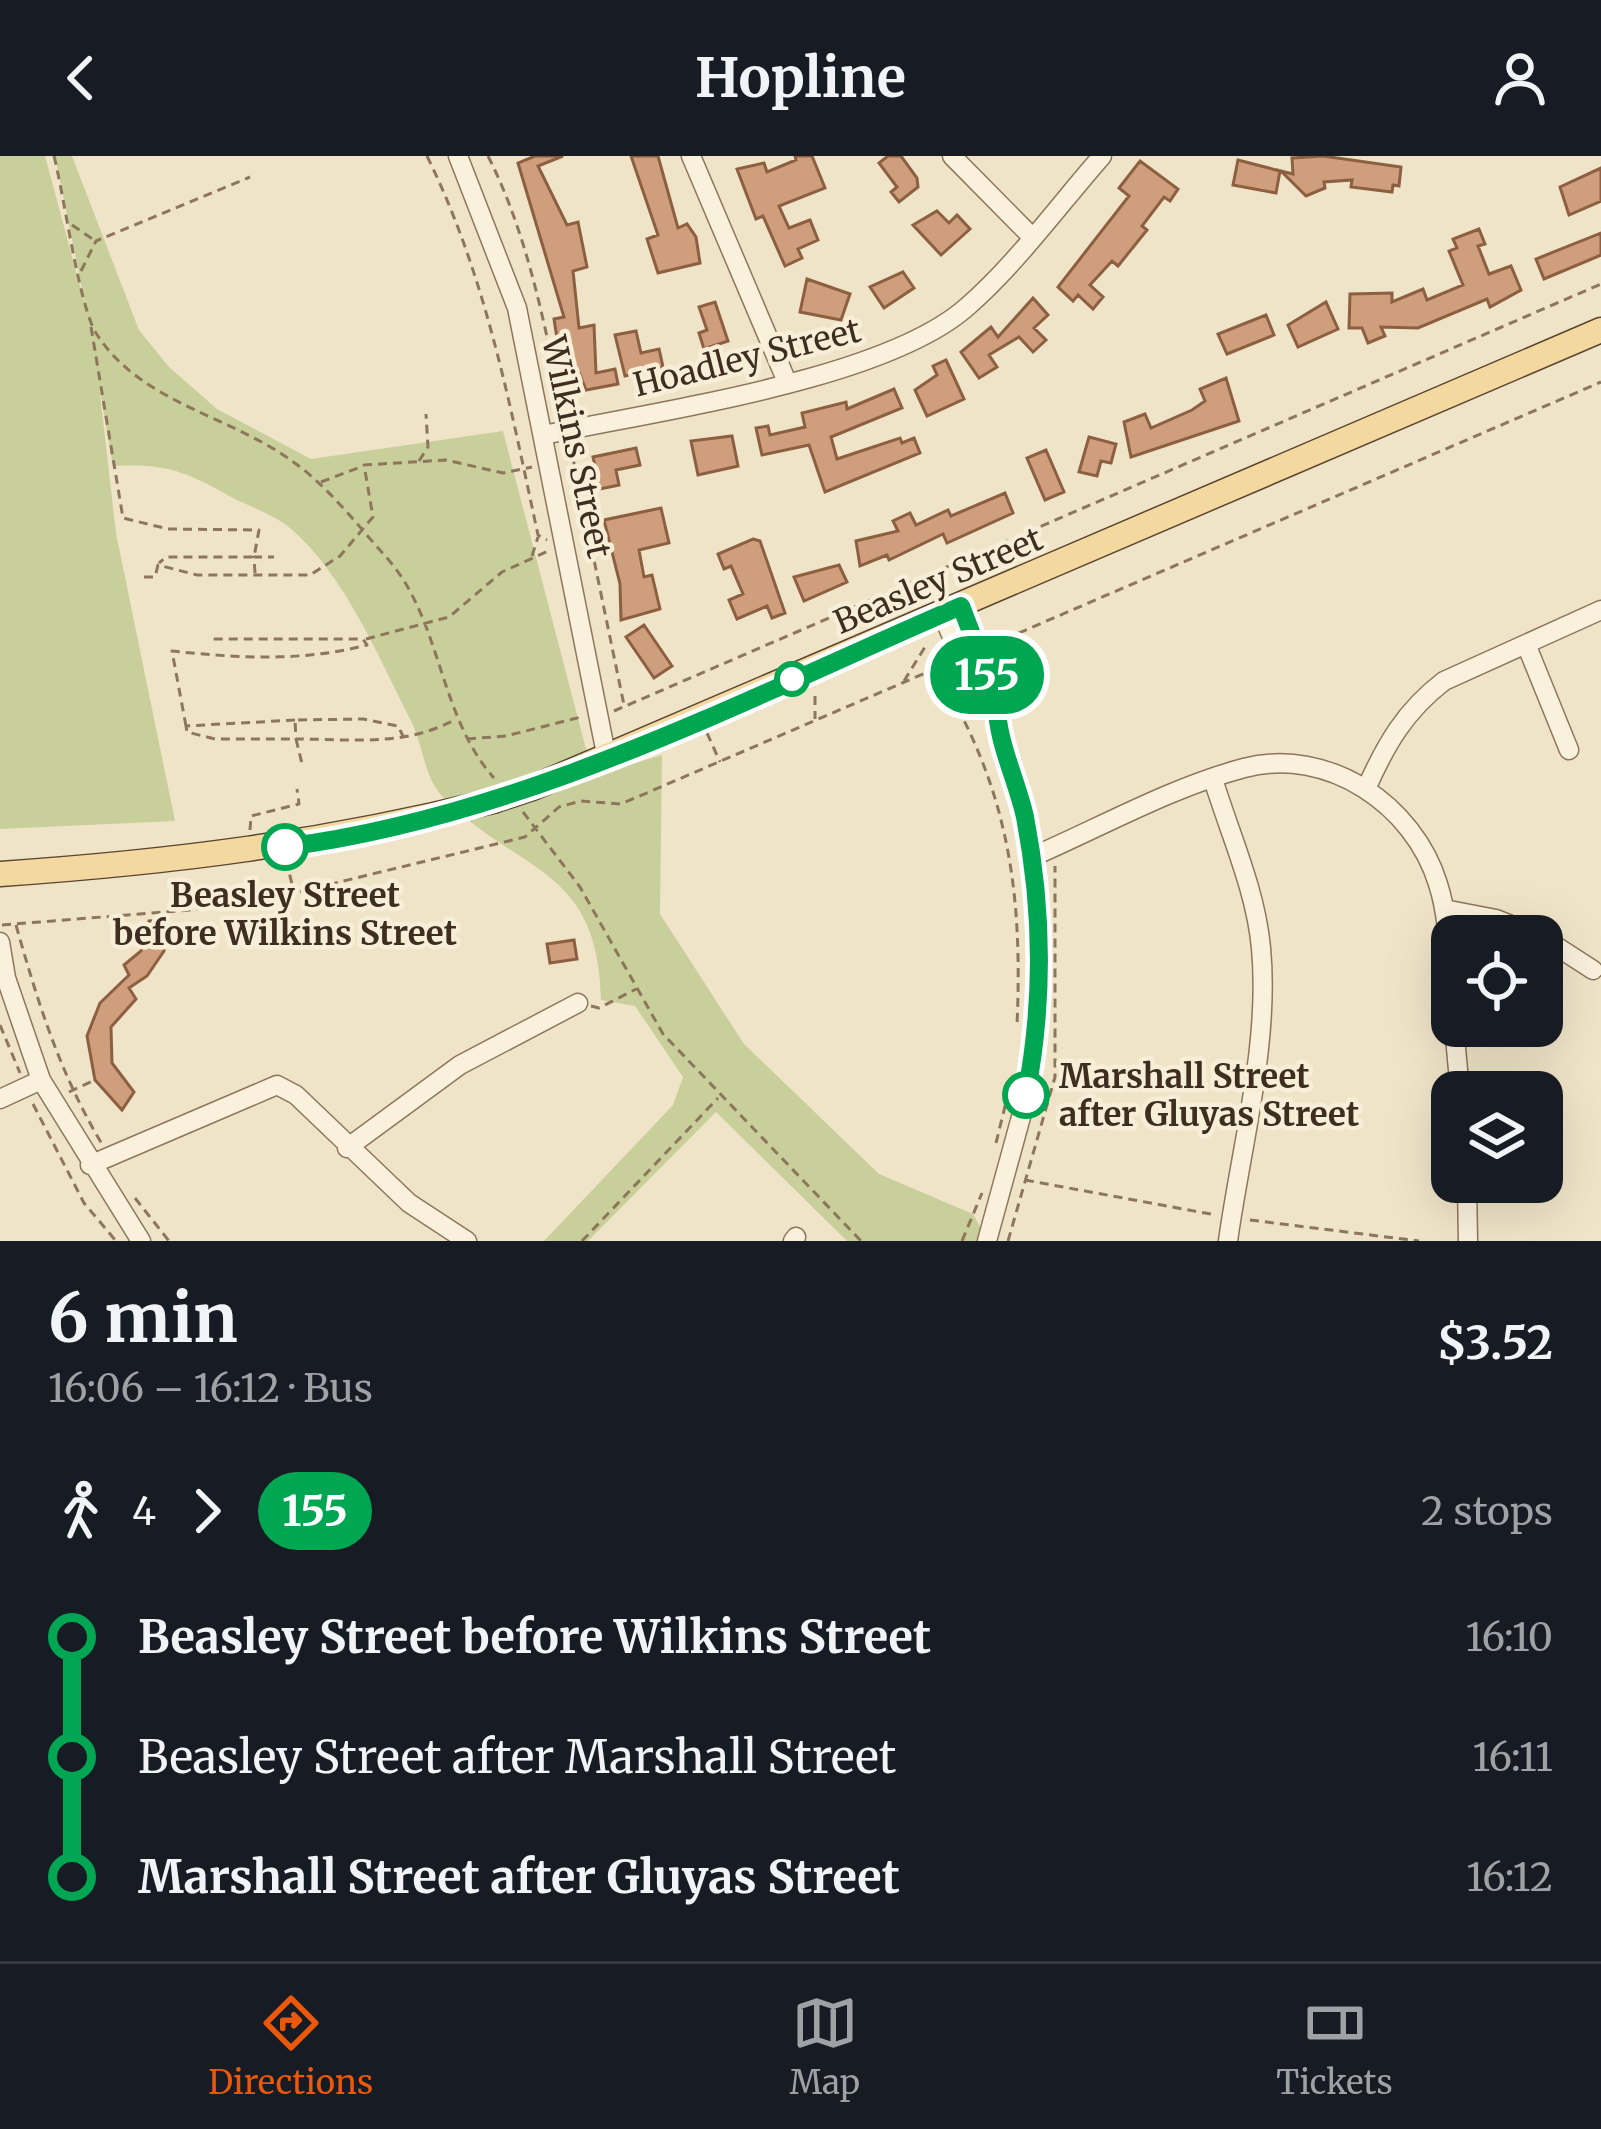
<!DOCTYPE html>
<html lang="en">
<head>
<meta charset="utf-8">
<style>
  body { margin:0; font-family:Merriweather,serif; background:#20242c; color:#f1f3f6; height:100vh; display:flex; flex-direction:column; font-size:45px; white-space:nowrap }
  * { box-sizing:border-box; margin:0 }
  p { font-size:39px; color:#9ea1a6 }
  .icon { flex:none; width:66px; height:66px; fill:none; stroke:currentColor; stroke-width:2; stroke-linecap:round; stroke-linejoin:round }
  .map { position:relative; height:1085px; overflow:hidden }
  .panel { display:flex; flex-direction:column; background:#171b24; flex:1 }
  .panel>* { flex:none }
  .badge { padding:0 24px; border-radius:39px; font-size:42px; line-height:78px }
  .controls { position:absolute; left:1431px; top:759px; display:grid; gap:24px }
  .controls a { display:grid; place-items:center; width:132px; height:132px; border-radius:24px; background:#171b24; box-shadow:0 12px 48px #0002; font-size:60px }
  .map>.badge { position:absolute; translate:-50% -50%; box-shadow:0 0 0 6px #fff }
  .legs { display:flex; align-items:center; gap:18px; height:132px; padding:0 48px; font-size:39px }
  .legs p { margin-inline-start:auto }
  .summary { display:flex; align-items:center; justify-content:space-between; height:204px; padding:0 48px }
  h1 { font-size:66px; font-weight:700; line-height:90px }
  ul { padding:0 48px; list-style:none }
  li { display:flex; align-items:center; gap:42px; height:120px; font-size:45px }
  li i { display:grid; place-items:center; width:18px; height:100%; margin:0 15px; background:currentColor }
  li i::after { content:''; width:30px; height:30px; margin:-15px; border:9px solid; border-radius:50%; background:#171b24 }
  li p { margin-inline-start:auto }
  li:first-child i { background:linear-gradient(#0000 50%,currentColor 0) }
  li:last-child i { background:linear-gradient(currentColor 50%,#0000 0) }
  header { display:flex; justify-content:space-between; align-items:center; height:156px; padding:0 48px; background:#171b24; font-size:54px; font-weight:700 }
  .tab-bar { display:flex; justify-content:space-around; align-items:center; height:168px; border-top:3px solid #363941; background:#171b24; font-size:33px; color:#9ea1a6 }
  .tab-bar a { display:grid; justify-items:center; gap:6px }
  .tab-bar .current { color:#ea580c }
  .map>svg:first-child { display:block }
  .green { fill:#c9cf9b }
  .building { fill:#cf9f7d; stroke:#8d5f41; stroke-width:3 }
  .lines { fill:none; stroke-linecap:round; stroke-linejoin:round }
  .minor-casing { stroke:#8d765c; stroke-width:21 }
  .major-casing { stroke:#5b4430; stroke-width:27 }
  .path { stroke:#8d765c; stroke-width:3; stroke-dasharray:9 6; stroke-linecap:butt }
  .minor { stroke:#faf1dc; stroke-width:18 }
  .major { stroke:#f3d9a0; stroke-width:24 }
  .major-bridge-casing { stroke:#5b4430; stroke-width:27; stroke-linecap:butt }
  .major-bridge { stroke:#f3d9a0; stroke-width:24 }
  .line-1-casing { stroke:#fff; stroke-width:27 }
  .line-1 { stroke:#00a651; stroke-width:18 }
  .stop-1-dot { fill:#fff; stroke:#00a651; stroke-width:6 }
  .labels { text-anchor:middle; stroke-width:9; stroke-linejoin:round; paint-order:stroke }
  .street-label { font-size:33px; fill:#3d2e20; stroke:#f7eed8 }
  .stop-label { font-size:33px; font-weight:bold; fill:#3d2e20; stroke:#f7eed8 }
</style>
</head>
<body>
<header><svg class="icon" aria-label="back" viewBox="0 0 24 24"><path d="M15 5l-7 7 7 7"/></svg>Hopline<svg class="icon" aria-label="person" viewBox="0 0 24 24"><circle cx="12" cy="8" r="4"/><path d="M4 21q1-7 8-7t8 7"/></svg></header>
<div class="map">
<svg width="1601" height="1085" viewBox="0 0 1601 1085">
  <rect width="100%" height="100%" fill="#f0e4c8"/>
  <path class="green" d="M0,0H45L86,152L55,0H72L139,174L169,211L217,253L311,303L503,275L593,620L662,599L660,758L744,888L879,1018L973,1058L988,1085H847L716,956L588,1085H544L673,949L683,921L635,850L601,844C598,708 518,719 442,640C424,621 423,588 411,565C379,502 345,419 290,372C274,359 251,351 233,342C187,316 167,307 113,310L99,229L116,377L175,665L0,673Z"/>
  <path class="building" d="M535,0H563L538,10L567,69L578,66L587,111L573,115L579,172L594,169L596,217L615,213L618,228L586,234L578,214L571,215L567,194L559,195L554,163L564,161L518,7Z
    M631,0H658L678,72L687,68L696,81L700,107L658,117L647,83L658,79Z
    M795,0H812L825,32L779,50L789,72L810,64L818,84L798,93L802,102L785,110L763,60L756,63L737,13L764,7L767,16L796,4Z
    M888,0H901L917,22L918,31L899,46L891,36L897,31L879,7Z
    M1323,0L1401,11L1399,30L1393,29L1392,36L1351,31L1352,24L1324,26L1325,32L1306,40L1281,15L1293,18L1292,2Z
    M1238,4L1280,15L1276,37L1233,29Z
    M1140,5L1178,33L1170,45L1164,41L1142,70L1147,74L1118,110L1112,105L1090,129L1103,141L1093,153L1078,139L1073,145L1058,131L1129,40L1119,32Z
    M1601,12V45L1569,59L1560,31Z
    M937,55L949,67L957,59L970,73L941,99L913,69Z
    M1479,73L1485,88L1478,90L1489,118L1511,110L1521,134L1490,151L1487,143L1418,172L1381,171L1385,180L1368,187L1362,172H1349L1350,138L1392,137V146L1423,133L1427,144L1463,129L1449,95L1457,92L1453,83Z
    M1601,77V99L1544,123L1536,103Z
    M903,116L914,132L884,152L870,131Z
    M807,123L850,138L841,164L800,156Z
    M1033,142L1048,159L1034,172L1046,184L1033,196L1019,181L989,199L997,211L979,222L961,196L991,171L998,181Z
    M715,146L728,185L704,193L699,177L707,174L699,151Z
    M1326,146L1338,173L1298,191L1288,169Z
    M1266,159L1274,179L1227,198L1218,178Z
    M636,175L641,197L659,193L663,211L625,220L615,179Z
    M946,204L964,243L927,260L915,234L937,219L933,210Z
    M1226,222L1239,265L1131,301L1124,266L1145,258L1151,272L1192,254L1205,245L1200,233Z
    M894,233L902,252L831,281L837,303L900,282L902,287L914,282L920,297L825,336L809,289L762,299L756,272L768,270L770,279L805,271L802,257L846,246L847,253Z
    M732,280L738,310L698,319L691,285Z
    M1089,281L1116,288L1111,307L1101,305L1097,320L1079,316Z
    M636,292L640,309L616,314L619,329L600,333L593,301Z
    M1046,294L1064,336L1045,344L1027,302Z
    M1005,337L1013,357L947,387L943,378L889,404L887,399L860,410L856,385L898,375L893,365L910,357L916,369L948,354L951,360Z
    M661,352L669,387L639,394L644,421L652,419L660,453L621,464L620,428L604,364Z
    M753,383L760,385L785,457L772,462L767,450L737,463L729,444L743,438L731,410L724,413L718,398Z
    M839,409L847,426L804,445L794,421Z
    M644,469L672,510L654,522L626,481Z
    M168,764L164,795L147,820L129,832L136,843L111,871L112,907L134,936L122,954L95,924L87,880L100,847L129,819L124,809L141,795L149,765Z
    M574,784L577,803L550,807L547,788Z"/>
  <g class="lines">
    <g class="minor-casing">
      <path id="minor" d="M458,0L517,152L607,603
        M691,0L787,226
        M952,0L1030,79
        M544,279C655,255 886,224 968,150C1017,107 1059,49 1102,0
        M961,450L997,544L996,560L1019,630L1032,701L1040,830L1024,950L987,1085
        M942,458L982,550L996,560
        M1526,488L1569,594
        M1213,623C1230,678 1256,735 1261,792C1270,887 1241,991 1228,1085
        M1366,633C1386,588 1405,555 1444,525L1601,454
        M1032,701C1101,671 1172,631 1244,612C1328,590 1414,649 1438,728C1450,765 1449,808 1452,847
        M1444,753L1496,763L1539,780
        M1542,781L1593,814
        M0,786L6,822L41,924L141,1085
        M1454,870L1460,936
        M0,943L41,924
        M347,992L460,909L578,847
        M90,1009L277,929L296,939L409,1047L467,1085
        M1467,1026L1468,1085
        M793,1085L796,1081"/>
    </g>
    <g class="major-casing">
      <path id="major" d="M532,632L1601,174
        M0,718C174,706 324,687 493,645"/>
    </g>
    <path class="path" d="M54,0C64,39 79,150 96,177C140,247 229,259 292,305C328,330 358,370 387,402C442,464 438,559 494,622
      M427,0C486,120 510,249 538,379L547,384
      M488,0C529,81 545,172 564,261
      M72,69L94,84
      M81,115L96,85L250,21
      M91,171L123,362L168,373L259,374L254,401H166L159,407
      M570,288L624,549
      M419,305L428,291L426,258
      M321,326L363,310
      M532,400L538,381
      M255,417L254,401H274
      M144,421H155L158,409L197,419H310L340,400L373,361L364,309L446,304L503,317L532,311
      M366,483L449,461L502,416L548,395
      M991,489L1601,226
      M935,513C1008,629 1023,734 1017,869
      M904,525L925,491
      M815,540V563
      M614,555L1601,128
      M295,564L186,570L187,576L215,583H296L303,612
      M186,570L172,495C238,502 302,506 367,489L363,483H211
      M707,577L720,606
      M404,582L398,570L363,563L295,564L296,583C349,583 405,591 454,564
      M467,583L506,580L581,561
      M523,656L580,731L663,878L861,1085
      M250,674L251,660L299,648L297,633
      M286,704L294,736
      M2,769L190,754L294,737L525,681L559,651L581,645L621,648L944,509
      M16,769C38,847 60,918 102,988
      M591,850L599,852L636,833
      M0,869L20,917
      M69,936L95,924
      M33,948L84,1047L116,1085
      M996,987L1008,938
      M1025,1024L1216,1059
      M135,1042L169,1085
      M1250,1064L1419,1085
      M582,1085L718,942
      M962,1085L982,1037
      M1008,1085L1055,921V710"/>
    <use href="#minor" class="minor"/>
    <use href="#major" class="major"/>
    <g class="major-bridge-casing">
      <path id="major-bridge" d="M493,645L532,632"/>
    </g>
    <use href="#major-bridge" class="major-bridge"/>
  </g>
  <g class="lines">
    <g class="line-1-casing">
      <path id="line-1" d="M285,691C524,660 743,544 961,450L997,544C995,582 1017,624 1025,661C1043,754 1044,846 1026,939"/>
    </g>
    <use href="#line-1" class="line-1"/>
  </g>
  <g class="stop-1-dot">
    <circle cx="792" cy="523" r="15"/>
    <circle cx="285" cy="691" r="21"/>
    <circle cx="1026" cy="939" r="21"/>
  </g>
  <g class="labels">
    <g class="street-label">
      <text transform="translate(747 201) rotate(-14)" y="12">Hoadley Street</text>
      <text transform="translate(577 291) rotate(78)" y="12">Wilkins Street</text>
      <text transform="translate(938 424) rotate(-23)" y="12">Beasley Street</text>
    </g>
    <g class="stop-label">
      <text x="285" y="751">Beasley Street<tspan x="285" dy="38">before Wilkins Street</tspan></text>
      <text x="1059" y="932" text-anchor="start">Marshall Street<tspan x="1059" dy="38">after Gluyas Street</tspan></text>
    </g>
  </g>
</svg>
<div class="controls">
<a><svg class="icon" aria-label="locate" viewBox="0 0 24 24"><circle cx="12" cy="12" r="6"/><path d="M12 2v4M12 18v4M2 12h4M18 12h4"/></svg></a>
<a><svg class="icon" aria-label="layers" viewBox="0 0 24 24"><path d="M12 4l9 5-9 5-9-5zM3 14l9 5 9-5"/></svg></a>
</div>
<b class="badge" style="left:987px;top:519px;background:#00a651;color:#fff">155</b>
</div>
<section class="panel">
<div class="summary"><div><h1>6 min</h1><p>16:06 – 16:12 · Bus</p></div><b>$3.52</b></div>
<div class="legs"><svg class="icon" aria-label="walk" viewBox="0 0 24 24"><circle cx="13" cy="4" r="2"/><path d="M13 8l-2 6 4 7M11 14l-3 7M7 12l3-4h3l4 4"/></svg>4<svg class="icon" aria-label="forward" viewBox="0 0 24 24"><path d="M9 5l7 7-7 7"/></svg><b class="badge" style="background:#00a651;color:#fff">155</b><p>2 stops</p></div>
<ul>
<li><i style="color:#00a651"></i><b>Beasley Street before Wilkins Street</b><p>16:10</p></li>
<li><i style="color:#00a651"></i><span>Beasley Street after Marshall Street</span><p>16:11</p></li>
<li><i style="color:#00a651"></i><b>Marshall Street after Gluyas Street</b><p>16:12</p></li>
</ul>
</section>
<nav class="tab-bar">
<a class="current"><svg class="icon" aria-label="directions" viewBox="0 0 24 24"><path d="M12 3l9 9-9 9-9-9zM9 14v-3h6M13 9l2 2-2 2"/></svg>Directions</a>
<a><svg class="icon" aria-label="map" viewBox="0 0 24 24"><path d="M3 6l6-2 6 2 6-2v14l-6 2-6-2-6 2zM9 4v14M15 6v14"/></svg>Map</a>
<a><svg class="icon" aria-label="tickets" viewBox="0 0 24 24"><path d="M3 7h18v10H3zM15 7v10"/></svg>Tickets</a>
</nav>
</body>
</html>
